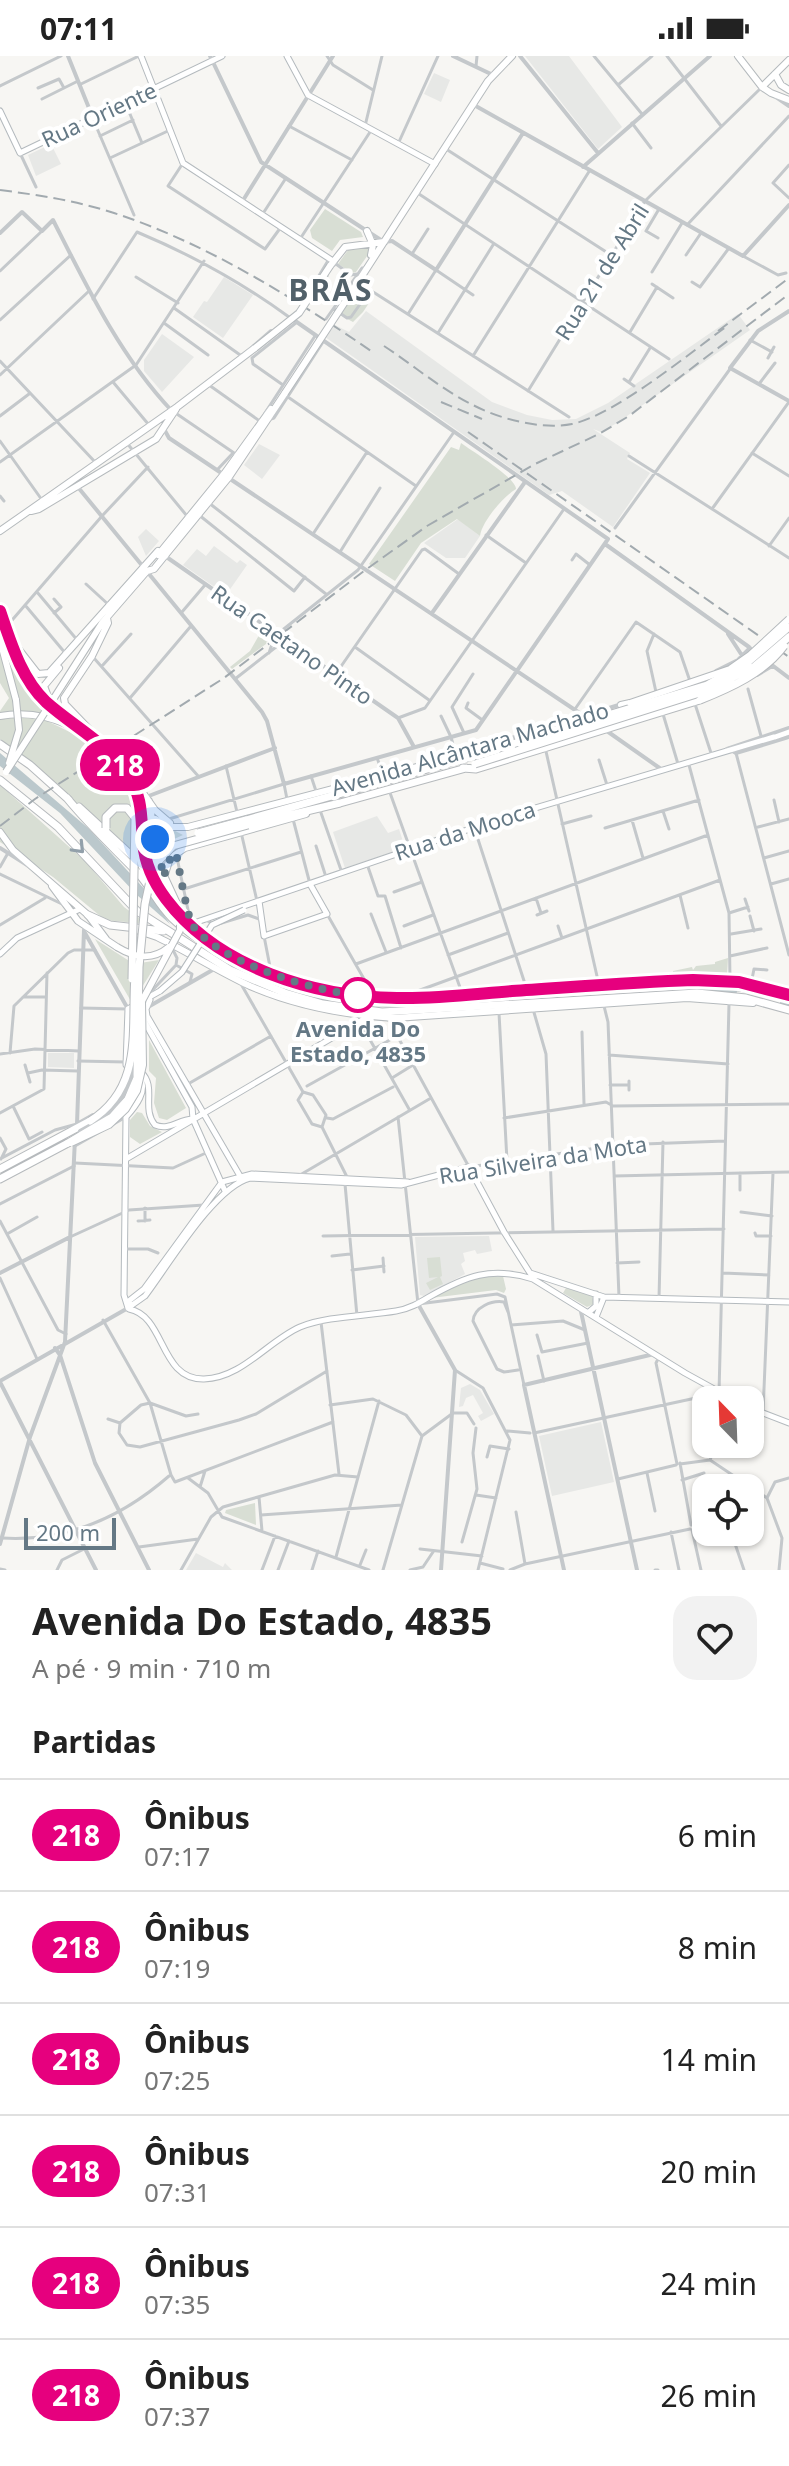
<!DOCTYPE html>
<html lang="pt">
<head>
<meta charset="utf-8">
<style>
  body { margin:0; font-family:"Noto Sans",sans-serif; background:#f2f2f2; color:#222; height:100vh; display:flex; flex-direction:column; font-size:30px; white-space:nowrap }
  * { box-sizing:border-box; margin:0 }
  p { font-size:26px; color:#767676 }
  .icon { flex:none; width:44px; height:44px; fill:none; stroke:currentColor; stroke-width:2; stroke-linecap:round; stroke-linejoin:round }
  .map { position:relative; height:1514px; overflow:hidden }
  .drawer { display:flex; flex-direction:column; background:#fff; flex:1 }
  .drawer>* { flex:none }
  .badge { padding:0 16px; border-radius:26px; font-size:28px; line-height:52px }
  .needle { width:52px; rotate:337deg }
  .controls { position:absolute; left:692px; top:1330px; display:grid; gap:16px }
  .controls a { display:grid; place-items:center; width:72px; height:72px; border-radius:16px; background:#fff; box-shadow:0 2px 6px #0004; font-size:40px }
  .scale { position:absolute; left:24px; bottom:20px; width:92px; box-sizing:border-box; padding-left:8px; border:4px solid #647885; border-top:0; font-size:22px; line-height:28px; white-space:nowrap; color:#647885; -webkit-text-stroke:6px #fff; paint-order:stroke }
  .you { position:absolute; width:40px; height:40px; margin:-20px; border:6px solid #fff; border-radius:50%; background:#1a73e8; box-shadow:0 0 0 12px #1a73e833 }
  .map>.badge { position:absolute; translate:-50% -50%; box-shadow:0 0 0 4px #fff }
  h2 { padding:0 32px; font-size:30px; line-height:72px }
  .round { display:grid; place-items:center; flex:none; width:84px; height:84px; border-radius:24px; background:#f2f2f2 }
  .headline { display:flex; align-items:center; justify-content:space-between; height:136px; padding:0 32px }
  h1 { font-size:38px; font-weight:700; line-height:60px }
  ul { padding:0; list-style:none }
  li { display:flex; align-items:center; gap:24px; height:112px; padding:0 32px; border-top:2px solid #e0e0e0 }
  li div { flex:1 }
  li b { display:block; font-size:30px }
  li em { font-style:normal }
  li .badge { min-width:88px; font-weight:700; text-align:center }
  .status { display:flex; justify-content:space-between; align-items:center; height:56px; padding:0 40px; background:#fff; direction:ltr }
  .status svg { height:22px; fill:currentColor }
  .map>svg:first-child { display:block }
  .built { fill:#e7e8e6 }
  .green { fill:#d8ded4 }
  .water { fill:#bbc8cc }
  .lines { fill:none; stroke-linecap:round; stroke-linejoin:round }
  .river { stroke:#bbc8cc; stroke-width:6 }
  .primary-tunnel { stroke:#d2d6d8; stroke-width:6; stroke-dasharray:6 3; stroke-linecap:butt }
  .secondary-casing { stroke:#b4babe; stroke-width:7 }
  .primary-casing { stroke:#b5babd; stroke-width:8 }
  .trunk-casing { stroke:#b6babd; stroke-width:9 }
  .minor { stroke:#c4c8cb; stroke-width:3 }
  .tertiary { stroke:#c4c8cb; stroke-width:4 }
  .secondary { stroke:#fff; stroke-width:5 }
  .primary { stroke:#fff; stroke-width:6 }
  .trunk { stroke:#fff; stroke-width:7 }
  .rail { stroke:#a2aaaf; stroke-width:2; stroke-dasharray:12 6; stroke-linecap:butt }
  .secondary-bridge-casing { stroke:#b4babe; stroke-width:7; stroke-linecap:butt }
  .primary-bridge-casing { stroke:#b5babd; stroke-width:8; stroke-linecap:butt }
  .trunk-bridge-casing { stroke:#b6babd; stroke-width:9; stroke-linecap:butt }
  .tertiary-bridge { stroke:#c4c8cb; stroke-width:4 }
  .secondary-bridge { stroke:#fff; stroke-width:5 }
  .primary-bridge { stroke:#fff; stroke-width:6 }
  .trunk-bridge { stroke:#fff; stroke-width:7 }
  .oneway { stroke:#92a0aa }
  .line-casing { stroke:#fff; stroke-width:18 }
  .line { stroke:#e6007e; stroke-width:12 }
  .walk { stroke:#647885; stroke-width:8; stroke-dasharray:0 14.4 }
  .stop-dot { fill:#fff; stroke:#e6007e; stroke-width:4 }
  .labels { text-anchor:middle; stroke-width:8; stroke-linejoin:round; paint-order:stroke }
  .street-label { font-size:22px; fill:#647885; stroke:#fff }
  .stop-label { font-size:22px; font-weight:bold; fill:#647885; stroke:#fff }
  .district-label { font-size:30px; font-weight:bold; letter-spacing:2px; fill:#52616a; stroke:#fff }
</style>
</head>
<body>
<div class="status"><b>07:11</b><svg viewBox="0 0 49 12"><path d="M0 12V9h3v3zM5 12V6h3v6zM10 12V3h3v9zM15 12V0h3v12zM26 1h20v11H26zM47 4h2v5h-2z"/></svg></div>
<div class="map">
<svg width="789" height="1514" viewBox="0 0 789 1514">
  <rect width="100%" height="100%" fill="#f7f6f3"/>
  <path class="built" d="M525,0H569L622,71L598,93Z
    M434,17L450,24L441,46L424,38Z
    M51,88L61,108L36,120L28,99Z
    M224,221L253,239L223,282L193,261L204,245L207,246Z
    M366,255L492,346L527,359L552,364L576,363L608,347L738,258L750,274L617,367L601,376L593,373L630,397L627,403L650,417L613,471L562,435L549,439L325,281L335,269L349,276Z
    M162,278L194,301L162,336L144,315V304Z
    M259,388L280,399L262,423L244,409Z
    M458,463L480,480L465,502H446L424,487Z
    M146,473L159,485L146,500L138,481Z
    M214,490L237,507L240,504L247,509L226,539L183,509L197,493L206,500Z
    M377,760L388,777L399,773L405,792L345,812L333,776Z
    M48,997H74V1012L48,1011Z
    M489,1180L492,1195L477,1198L475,1194L463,1197L465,1205L461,1208L465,1218L424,1240L420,1239L415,1181Z
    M470,1328L480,1334L494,1358L481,1365L478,1360L483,1357L473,1339L466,1342L463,1350L459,1351L461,1332Z
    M601,1366L614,1426L552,1440L539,1380Z
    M196,1497L223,1511L225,1507L232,1514H186Z"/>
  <path class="green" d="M325,153L361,176L363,181L340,184L332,195L312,182L310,174Z
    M370,192L372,193L356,216L352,217L338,208L348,194Z
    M359,231L373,241L363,256L353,266L340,259Z
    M461,387C475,397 516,422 516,433C504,440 482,465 480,480L457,463L421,487L395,525L369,508L451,391L459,394Z
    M0,568C12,608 31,637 64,664L52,660L49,666C113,695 149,726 138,802L0,683V655L9,642L0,627Z
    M262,574L268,579L266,588L232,613L230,611L250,595Z
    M0,729L85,805L124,851L147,868L105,864L53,821L0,786Z
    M156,765L183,779L159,790Z
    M95,883L134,908L159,904L132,947Z
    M728,902L727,920H673V915L692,911L693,914L696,910L715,908V906Z
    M149,984L186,1052L167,1064L159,1062L154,1047L156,1022L149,1015Z
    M137,1056L142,1057L150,1070L162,1076L140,1088L130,1081V1064Z
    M440,1201L442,1220L440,1221L443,1228L430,1234L426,1227L438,1221L429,1222L427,1202Z
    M503,1220L506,1233L504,1237L496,1234L431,1242L472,1221Z
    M566,1232L592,1239L594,1248L587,1251L563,1237Z
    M255,1447L256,1469L225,1457L226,1454Z"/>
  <path class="water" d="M0,697L88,772L150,839L170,868L137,839L60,757L0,710Z"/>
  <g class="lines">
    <path class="river" d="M205,893C250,921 297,941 350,948
      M578,941L695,933L734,935
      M783,947L789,949"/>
    <path class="primary-tunnel" d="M105,693L116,704"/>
    <g class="secondary-casing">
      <path id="secondary" d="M141,0L183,107L333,205
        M287,0L308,39L435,108
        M0,55L20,97L222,0
        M775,681L789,676
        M259,845L264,880L327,858L310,828
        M191,868L505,761L774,681
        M0,898L17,882L80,853
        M150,944L146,953L147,960L240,1120
        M143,963L192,1051L193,1063L225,1135
        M129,1011L126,1009L128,953L160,935
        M141,1016C157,1031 141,1052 155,1069C169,1075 178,1064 192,1063
        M126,1103L369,960
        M128,1251L130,1244L144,1233L222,1126L252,1118L408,1126
        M128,1252L145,1240C168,1210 214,1131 250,1122L401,1129L469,1111L504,1176L530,1217L604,1241L789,1246
        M128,1252L124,1239L126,1061C136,1050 148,1035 140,1020
        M129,1253C166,1260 159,1324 204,1323C242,1322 268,1285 300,1271C327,1260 367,1260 396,1255C409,1253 419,1247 429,1241C466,1220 491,1210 533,1223L685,1317L734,1344
        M589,1256L596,1250V1238
        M596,1261L604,1241
        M750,1352L789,1367"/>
    </g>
    <g class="primary-casing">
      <path id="primary" d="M738,0L762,31L771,37L789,44
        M775,18L781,29L789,34
        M762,31L789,4
        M367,175L373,189L371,199
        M330,210L345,191L384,186
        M360,223L488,25L512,0
        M31,455L39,453L156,383L176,353
        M0,475L177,351L255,292
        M158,499L224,418L271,353
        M0,555L19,606L36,634L105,693
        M10,582L38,618L49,617L158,495L165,500
        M0,584L16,644
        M54,642L102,567L147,515L154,513L229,421L285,337
        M50,646L44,630L59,612
        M621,649L630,647
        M0,660C31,654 62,663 88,680
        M89,673L65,648L64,642L92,600L108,567L107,562
        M116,704L128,719
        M128,718L141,747L143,787
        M136,727L155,754L170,767
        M149,745L160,811L180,854
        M143,756L170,771H188L474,696
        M0,776L13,794L88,859L106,883
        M143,786C152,832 181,868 221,893
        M164,821L170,802L185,792L306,758
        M52,830L78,865L117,891
        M139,875L157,881C188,896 218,915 250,930C296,950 345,959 395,962L687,942L753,947
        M231,898C324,948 397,943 498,936C563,932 628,926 693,924L739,926L789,939"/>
    </g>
    <g class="trunk-casing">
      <path id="trunk" d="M0,688L30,709L69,744
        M463,712L476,713L700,644
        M0,724L58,771L137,855L230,914L285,937L323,948L382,956L697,937L746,942L789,954
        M67,742C89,769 115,793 139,818C151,832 159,849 172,862C185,875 201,885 217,894C274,929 336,946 403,947L714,928L754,933L789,943
        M79,751L143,810L154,825
        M246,764L463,703
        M248,769L340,747L466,712
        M88,859L110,869L163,875
        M0,1113L90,1065
        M0,1123L68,1087"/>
    </g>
    <path class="minor" d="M327,0L333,9L373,34
      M594,0L642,58
      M667,0L721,70
      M476,10L477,0
      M81,28L139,0
      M618,29L652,0
      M0,30L61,0
      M38,32L59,23L64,32
      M42,43L78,25
      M125,46L142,87
      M93,63L134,159
      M632,67L651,92
      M289,70L352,104
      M365,70L382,0
      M100,80L133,64
      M398,88L438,0
      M446,93L611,199
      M20,97L36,131
      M110,102L170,74
      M183,107L168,130L265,193L281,171
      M789,109L773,127L789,142
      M416,136L669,303
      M262,159L286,122
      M687,169L789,60
      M658,182L646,175L659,153
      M300,183L372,73
      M412,198L428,173
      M686,199L701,177
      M743,200L778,219L786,217
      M333,210L336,208L351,219L357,218
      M0,215L42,175
      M652,216L682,167
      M327,220L311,245L305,243L329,203
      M136,221L178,247
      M692,226L700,231L729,192
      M652,228L673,242
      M93,243L137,176C192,199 241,226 289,261
      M174,252L243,301
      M334,253L347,262L351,261L370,234L569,361
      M408,258L436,214L473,239
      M326,263L362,212H367
      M0,264L71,199
      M164,267L208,299
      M630,276L657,231
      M438,277L493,189
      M750,284L772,296
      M473,300L590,114
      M768,302L774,291
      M0,305L96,407
      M0,319L89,235
      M624,323L634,330
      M113,326L149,369
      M629,326L650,292
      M759,328L775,307
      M209,329L261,366
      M283,329L253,308L252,302L297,266
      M528,335L645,145L761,32
      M288,341L416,430
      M174,356L237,399
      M265,357L315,280
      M0,360L29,338
      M268,364L274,362L323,286
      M0,385L42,444
      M126,386L187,460
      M752,397L789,420
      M629,400L789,502
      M0,406L136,309L204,205
      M217,414L233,397
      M0,440L4,445
      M209,447L326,538
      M712,453L789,346
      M199,459L294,535L305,521
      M615,472L730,313
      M313,478L367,396
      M486,479L526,507
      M769,490L789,462
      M340,496L380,432
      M572,504L576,498L590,509
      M86,528L110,550
      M37,536L78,585
      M54,543L61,551L54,557
      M25,549L66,598
      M182,556L205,529
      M7,570L102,460L148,411
      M654,578L647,595L656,636
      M355,591L429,644
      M269,597L273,585L280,576L358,514L454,376
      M93,601L199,721
      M102,610L131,578
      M335,619L422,494L425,493L459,518
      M235,623L285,584V572
      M748,633L761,680
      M130,642L191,570
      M468,647L466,652L481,663
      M695,648L711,697
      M575,653L636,566L680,596L693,634
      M663,658L678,708
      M441,660L451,681L456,700
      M398,662L425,652L564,453
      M464,677L452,651L473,618
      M545,691L599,929
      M736,697L789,899
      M377,702L384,720
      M599,704L607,729
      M689,709L729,857L730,924
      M226,710L237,756
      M311,720L317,738
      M389,734L462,937
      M774,744L779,766
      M320,754L341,814
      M663,755L669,773
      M169,763L284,728L287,743
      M293,763L310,828
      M632,764L643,802
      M562,768L591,760
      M474,771L527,934
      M758,771L789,763
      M605,772L699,744
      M241,776L257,845
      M316,790L326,821
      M176,797L191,868
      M764,802L789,795
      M367,808L378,840H385L401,892
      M0,811L8,797
      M0,818L64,849
      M771,828L789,823
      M184,833L301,796
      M394,836L422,826
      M680,839L688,872
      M536,842L541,857
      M745,843L749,855
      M729,857L748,851
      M327,858L372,937
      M371,858L386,896
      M537,859L547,855
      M750,860L754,875
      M204,863L215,869L248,859L259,863
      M0,869L45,842
      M404,870L433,859
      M558,870L562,882
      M731,878L761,873
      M264,880L271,916
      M448,899L508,877
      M730,900L767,892
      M356,908L708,779
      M176,909L192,918L190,926
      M241,928L303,1036
      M751,928L754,913L767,914
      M412,937L720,824
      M147,940L176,909L177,902L172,892
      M23,941H46
      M604,950L608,966L619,1241
      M81,952L128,953
      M533,953L546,998L553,1175
      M499,957L507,1105
      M387,961L469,1111L617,1089L725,1085
      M360,966L409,1053
      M582,976L584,1048
      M10,997L14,950L68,897L74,894H95
      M0,998L35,993L79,995
      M609,999L728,1008
      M78,1005L126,1006
      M25,1009L30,1026
      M28,1017L42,1014L78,1015
      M392,1022L413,1009
      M629,1025V1034
      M188,1028L271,980
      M610,1029H629
      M307,1030L397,980
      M303,1036L313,1039L326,1059L322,1071L312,1068L298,1044Z
      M13,1050L29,1083L42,1076
      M0,1057L44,1033L47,917
      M398,1061L418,1248L497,1238L505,1241L524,1329
      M327,1062L333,1063L393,1031
      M504,1062L606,1046L613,1050L789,1048
      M322,1071L347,1121
      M0,1082L6,1093L1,1103
      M75,1090L126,1061
      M0,1103L55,1074L77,1068
      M75,1107L173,1112L208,1096
      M300,1119L431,1042
      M614,1120L789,1116
      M345,1128L357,1260
      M740,1134V1117
      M0,1148L74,1110
      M145,1152V1165
      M741,1156L772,1160
      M0,1165L58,1274L66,1278
      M138,1165L150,1164
      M755,1177L756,1180H771
      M7,1178L37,1161
      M323,1180L724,1173
      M70,1181L129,1154L204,1149
      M125,1193H148L158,1197
      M332,1200L350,1198
      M383,1202L384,1216
      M617,1207L639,1206
      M352,1214L384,1210
      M723,1217L769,1219
      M0,1222L37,1303
      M659,1242L663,1086
      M508,1256L504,1246C492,1244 474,1251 473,1265L497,1313L504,1316L518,1314
      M103,1264L150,1347L171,1419L175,1426L333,1366
      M321,1266L339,1418
      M511,1269L563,1265L585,1274
      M537,1279L542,1296L588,1287
      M538,1300L544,1325
      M659,1301L656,1307L677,1408
      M455,1314L483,1332L510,1384L478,1514
      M150,1347L141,1349L120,1367L119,1377L127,1389L140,1391L239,1364L256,1358L327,1315
      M150,1347L186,1360L198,1358
      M330,1349L373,1343L406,1359L422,1380
      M763,1357L773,1117
      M108,1363L120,1367
      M507,1375L530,1377
      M534,1377L719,1337L729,948
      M422,1380L453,1357H467L474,1368
      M487,1401L490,1390L509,1393
      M710,1404L716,1388
      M680,1407L691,1469
      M680,1408L710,1404L767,1442L782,1482L779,1514
      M647,1417L655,1455
      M188,1422L208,1437L222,1461L369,1514
      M618,1423L676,1409
      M682,1424L704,1417
      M200,1431L205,1415
      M476,1439L496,1442
      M259,1441L262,1475
      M767,1442L775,1426L789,1422
      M516,1456L525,1508
      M261,1459L402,1449
      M695,1471L706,1469
      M692,1474L701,1514
      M671,1476L679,1514
      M731,1476L744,1514
      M2,1482C67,1486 121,1462 169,1420
      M462,1486L477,1433L473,1397L476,1372
      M139,1491L198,1483
      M420,1493L482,1500
      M336,1501L379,1345
      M480,1507L503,1513
      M360,1509L366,1494
      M0,1513L5,1514
      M57,1514L62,1504L84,1493
      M181,1514L211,1461L223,1451L335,1419L358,1421
      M262,1514L275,1480
      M278,1514L289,1485
      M312,1514L318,1495
      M383,1514L422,1380
      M410,1514L423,1511L433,1496
      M510,1514L525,1508L690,1473
      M655,1514H658"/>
    <path class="tertiary" d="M68,0L93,62
      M210,0L261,106L367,175L384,186L392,185L436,214L523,77
      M453,0L493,19
      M520,0L598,97
      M776,41L789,50
      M474,49L743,200L789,149
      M583,111L710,0
      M242,146L333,0
      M0,177L22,156L42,175L53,164C86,229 120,300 171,354
      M789,255L758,275L730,312L789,345
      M245,298L271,275
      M164,373L169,382L590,664
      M77,430L262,656L267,665L284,728L476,674L608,483L291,262
      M605,488L749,591
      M165,500L398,662L414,691
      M432,557L525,426
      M728,578L743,601
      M756,597L789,622
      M716,615L738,604L750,592
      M757,619L772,610
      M604,673L661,713
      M727,693L789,672
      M731,694L736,697L789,681
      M469,695L622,648
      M146,741L275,692
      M0,792L35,814
      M84,874L77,1068L93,1059
      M85,877L128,953
      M148,951L216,912
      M0,1217L70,1181
      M418,1248L455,1314L441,1514
      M580,1251L637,1514
      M55,1292L60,1299L95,1407L149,1514
      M0,1325L128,1252
      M0,1326L96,1514
      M0,1488L30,1381L65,1286L75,1083
      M564,1514L524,1329L654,1298"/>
    <use href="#secondary" class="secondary"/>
    <use href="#primary" class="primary"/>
    <use href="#trunk" class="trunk"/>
    <path class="rail" d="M0,134C39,139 77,145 114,157C206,187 294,242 374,297
      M718,275L789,222
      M384,290C413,309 441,333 471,348C499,363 541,374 572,368C615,359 690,297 727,270
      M441,346L482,363
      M468,376L789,601
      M0,770L35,743L224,622L364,515L427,470L535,408L599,378L629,360L789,238"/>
    <g class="secondary-bridge-casing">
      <path id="secondary-bridge" d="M160,935L182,916L212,869L244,854"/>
    </g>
    <g class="primary-bridge-casing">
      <path id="primary-bridge" d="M255,292L299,257L330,210
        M285,337L360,223
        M630,647L730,613L750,599L789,563
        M9,707L19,674L16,644
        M6,716L54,642
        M117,891C135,902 152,905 169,891
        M71,1087L109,1069L126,1053L137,1035L143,1009L142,945L180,874V854"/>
    </g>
    <g class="trunk-bridge-casing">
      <path id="trunk-bridge" d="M700,644C730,632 764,617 784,590
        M463,703L707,629L748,606L789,571
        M475,708L709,634L755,610L789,581
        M106,772V761L115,752H127L135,762L132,923
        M198,777L246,764
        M148,812L157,798L165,791
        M90,1065C144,1031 131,974 135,919
        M68,1087L112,1061L128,1043L137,1022L139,911L145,848L153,811L173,790L248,769"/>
    </g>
    <path class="tertiary-bridge" d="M80,1075C109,1060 128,1043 134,1010"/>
    <use href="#secondary-bridge" class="secondary-bridge"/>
    <use href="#primary-bridge" class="primary-bridge"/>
    <use href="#trunk-bridge" class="trunk-bridge"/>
  </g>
  <defs><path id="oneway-chevron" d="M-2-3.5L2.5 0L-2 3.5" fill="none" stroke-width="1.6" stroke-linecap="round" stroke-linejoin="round" transform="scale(2)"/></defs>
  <use class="oneway" href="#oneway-chevron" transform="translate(79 792) rotate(46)"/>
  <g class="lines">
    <g class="line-casing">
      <path id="line" d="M0,555C11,587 21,622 46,646C74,671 106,686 127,718C143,740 141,761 143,787C145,807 154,827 166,843C218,912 315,941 397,942C436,943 474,938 512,935C573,931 633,926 693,924L739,926L789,939"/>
    </g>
    <use href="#line" class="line"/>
    <path class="walk" d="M155,783L164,821L167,807L176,797C179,811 187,861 193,870C219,906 316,936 358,939"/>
  </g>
  <circle class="stop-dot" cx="358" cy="939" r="16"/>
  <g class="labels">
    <g class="street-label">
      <text transform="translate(99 59) rotate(-25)" y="8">Rua Oriente</text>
      <text transform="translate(602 216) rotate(-58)" y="8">Rua 21 de Abril</text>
      <text transform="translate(292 589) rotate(35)" y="8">Rua Caetano Pinto</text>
      <text transform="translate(470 693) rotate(-16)" y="8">Avenida Alcântara Machado</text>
      <text transform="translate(465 775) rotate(-18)" y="8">Rua da Mooca</text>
      <text transform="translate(543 1104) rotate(-9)" y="8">Rua Silveira da Mota</text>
    </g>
    <g class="stop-label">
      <text x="358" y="981">Avenida Do<tspan x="358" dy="25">Estado, 4835</tspan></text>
    </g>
    <g class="district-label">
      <text x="331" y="245">BRÁS</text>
    </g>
  </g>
</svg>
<div class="controls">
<a><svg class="needle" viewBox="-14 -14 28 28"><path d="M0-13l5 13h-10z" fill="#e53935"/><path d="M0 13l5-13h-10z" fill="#767676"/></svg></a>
<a><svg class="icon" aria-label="locate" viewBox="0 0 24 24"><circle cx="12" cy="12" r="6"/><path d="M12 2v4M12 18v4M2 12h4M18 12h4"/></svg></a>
</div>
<div class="scale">200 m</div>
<div class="you" style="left:155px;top:783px"></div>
<b class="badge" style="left:120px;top:709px;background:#e6007e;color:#fff">218</b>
</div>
<section class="drawer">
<div class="headline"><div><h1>Avenida Do Estado, 4835</h1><p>A pé · 9 min · 710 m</p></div><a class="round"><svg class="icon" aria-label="heart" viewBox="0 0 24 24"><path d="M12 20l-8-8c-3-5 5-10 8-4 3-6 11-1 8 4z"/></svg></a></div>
<h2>Partidas</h2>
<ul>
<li><span class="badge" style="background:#e6007e;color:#fff">218</span><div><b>Ônibus</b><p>07:17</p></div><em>6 min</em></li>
<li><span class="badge" style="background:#e6007e;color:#fff">218</span><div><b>Ônibus</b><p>07:19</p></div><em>8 min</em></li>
<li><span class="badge" style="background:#e6007e;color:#fff">218</span><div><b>Ônibus</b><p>07:25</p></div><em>14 min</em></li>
<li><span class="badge" style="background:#e6007e;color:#fff">218</span><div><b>Ônibus</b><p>07:31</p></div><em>20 min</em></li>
<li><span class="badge" style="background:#e6007e;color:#fff">218</span><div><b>Ônibus</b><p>07:35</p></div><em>24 min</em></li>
<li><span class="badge" style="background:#e6007e;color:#fff">218</span><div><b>Ônibus</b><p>07:37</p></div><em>26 min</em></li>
</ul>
</section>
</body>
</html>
